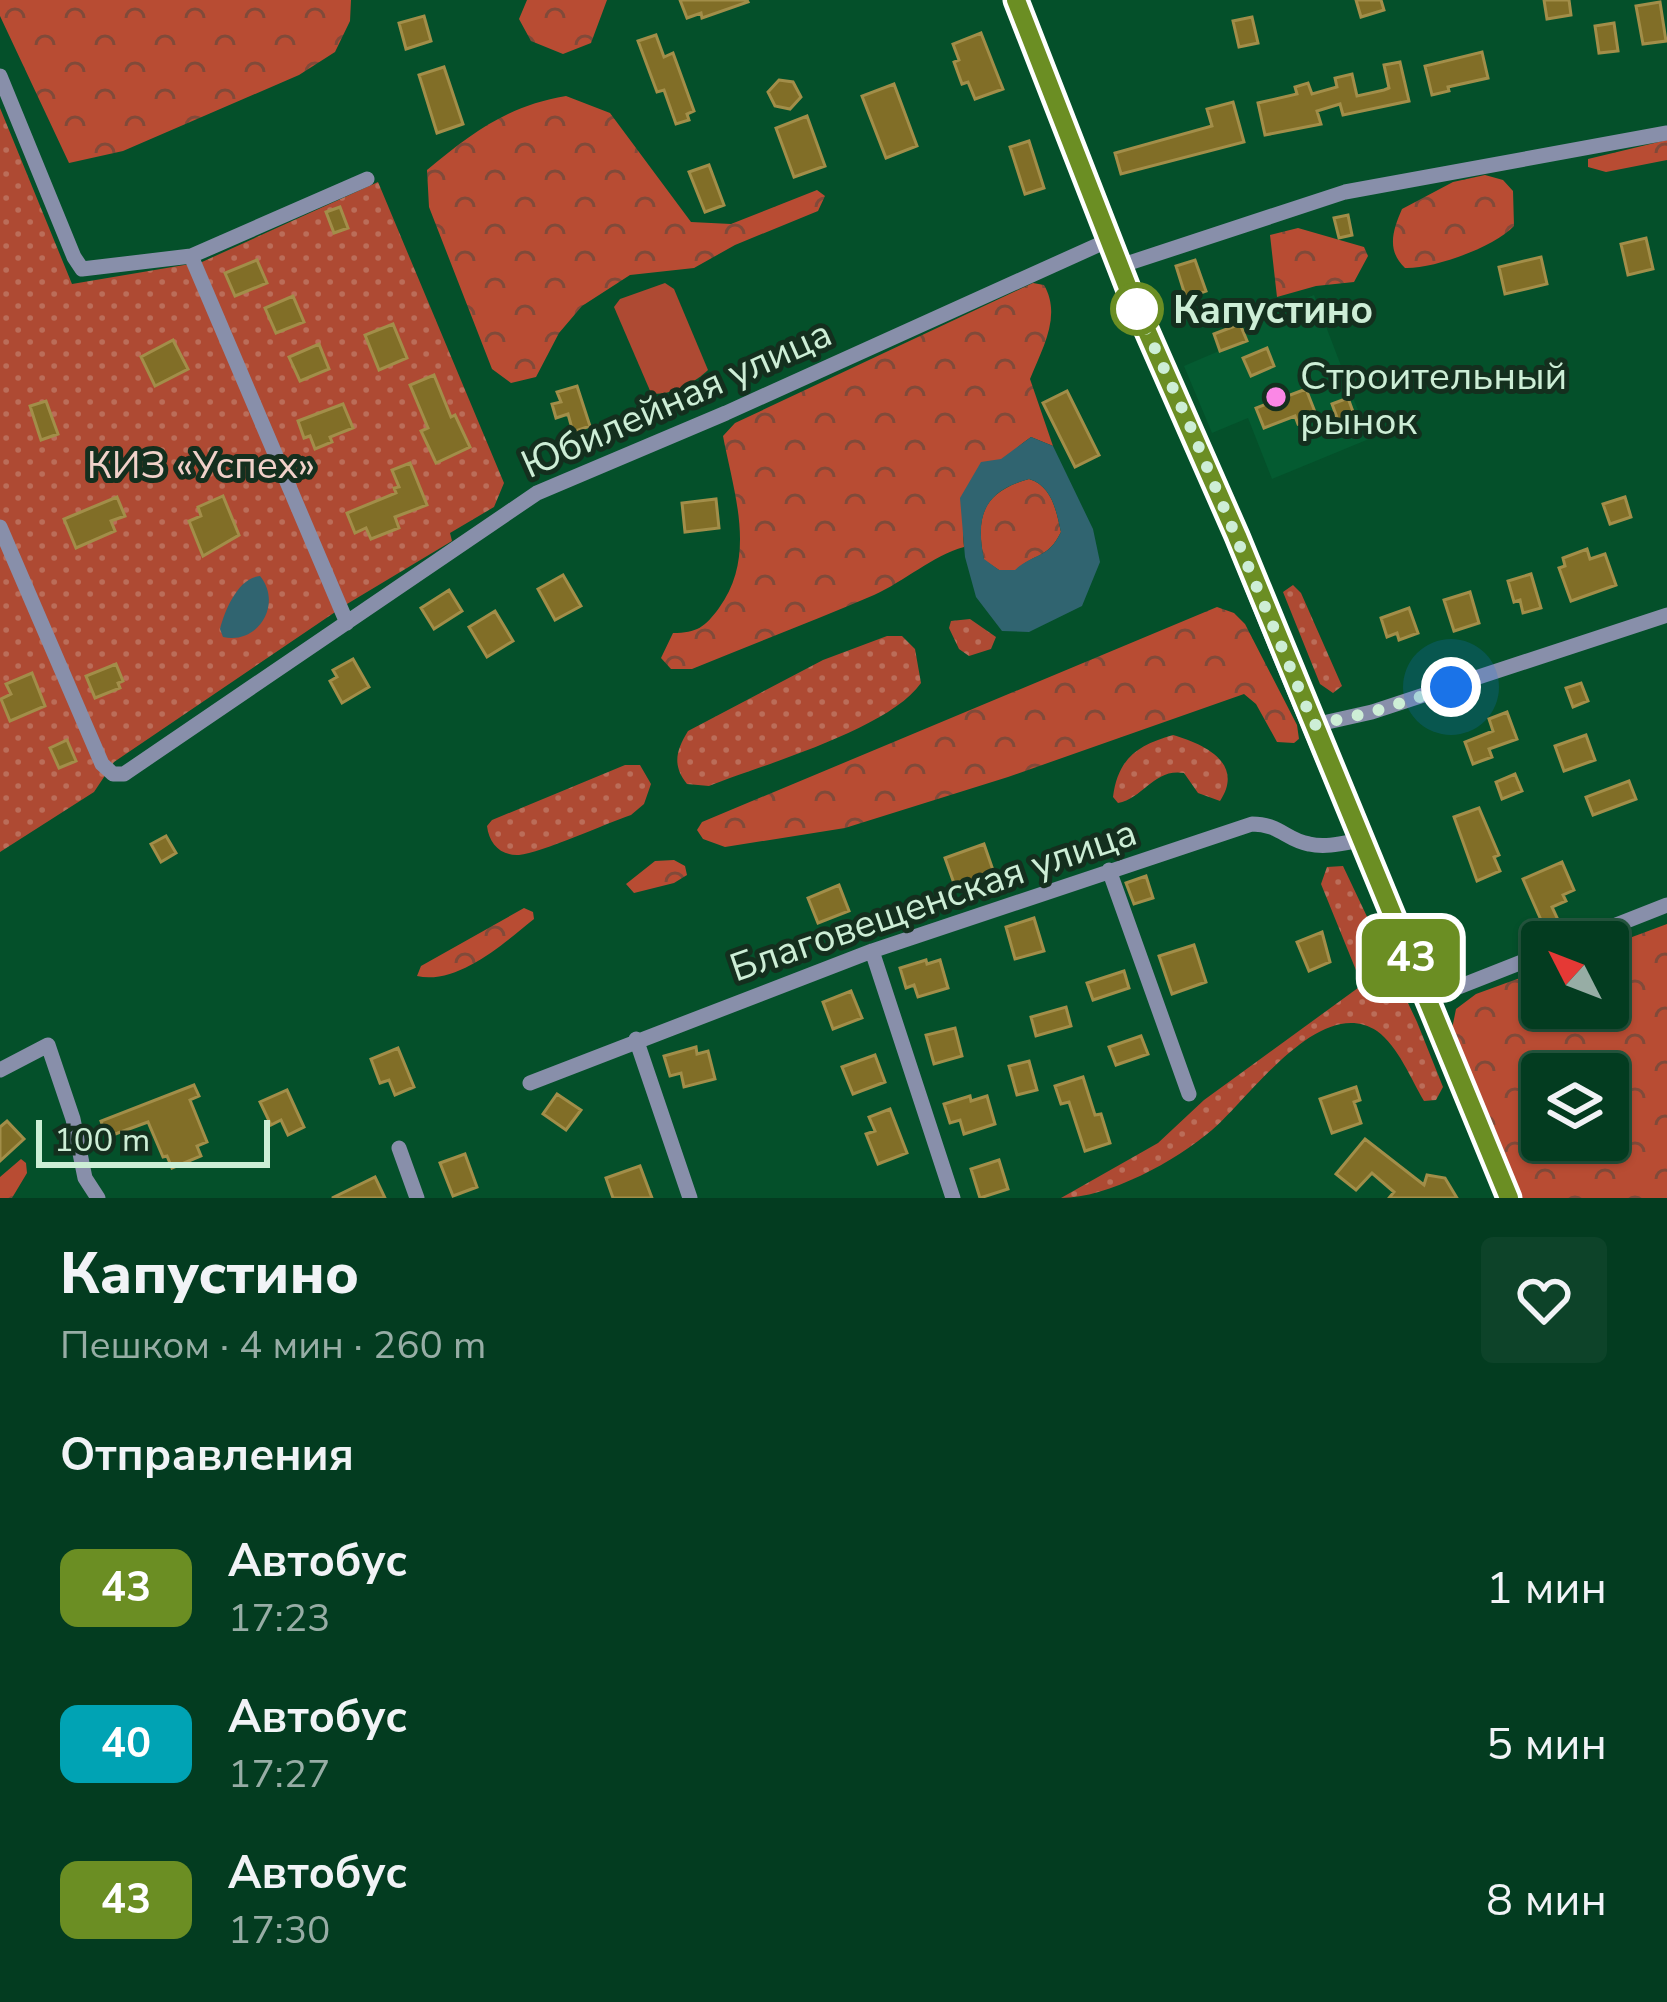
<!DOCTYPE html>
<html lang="ru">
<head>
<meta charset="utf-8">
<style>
  body { margin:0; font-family:"Nunito Sans",sans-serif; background:#0d4329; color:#f1f3f6; height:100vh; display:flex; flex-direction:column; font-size:45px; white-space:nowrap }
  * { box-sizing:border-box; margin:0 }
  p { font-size:39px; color:#97ada5 }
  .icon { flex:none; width:66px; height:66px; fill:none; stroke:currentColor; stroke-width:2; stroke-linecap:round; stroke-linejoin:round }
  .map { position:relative; height:1198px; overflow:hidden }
  .details { display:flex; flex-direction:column; background:#033c20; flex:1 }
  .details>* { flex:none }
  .badge { padding:0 24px; border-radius:18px; font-size:42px; line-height:78px }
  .needle { width:78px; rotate:312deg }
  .buttons { position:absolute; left:1521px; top:921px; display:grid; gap:24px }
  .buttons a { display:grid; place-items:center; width:108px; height:108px; border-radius:12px; background:#033c20; box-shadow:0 3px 9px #0004,0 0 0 3px #24563e; font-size:60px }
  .scale { position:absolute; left:36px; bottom:30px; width:234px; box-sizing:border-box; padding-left:12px; border:6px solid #cdeed6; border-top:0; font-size:33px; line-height:42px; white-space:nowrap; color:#cdeed6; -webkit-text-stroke:9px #142f1e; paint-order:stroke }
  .you { position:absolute; width:60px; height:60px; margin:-30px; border:9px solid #fff; border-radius:50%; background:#1a73e8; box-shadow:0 0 0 18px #1a73e833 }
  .map>.badge { position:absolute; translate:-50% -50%; box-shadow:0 0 0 6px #fff }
  h2 { padding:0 60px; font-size:45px; line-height:108px }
  .round { display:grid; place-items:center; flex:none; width:126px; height:126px; border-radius:12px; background:#0d4329 }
  .head { display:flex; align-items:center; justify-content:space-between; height:204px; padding:0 60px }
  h1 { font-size:57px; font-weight:800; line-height:90px }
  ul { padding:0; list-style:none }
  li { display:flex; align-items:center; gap:36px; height:156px; padding:0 60px }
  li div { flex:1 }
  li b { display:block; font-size:45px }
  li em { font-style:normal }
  li .badge { min-width:132px; font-weight:700; text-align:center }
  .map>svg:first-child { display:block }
  .built { fill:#045b31 }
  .grass { fill:url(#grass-dots) }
  .forest { fill:url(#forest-crowns); fill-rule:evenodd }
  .pitch { fill:#ae4a33 }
  .water { fill:#306470; fill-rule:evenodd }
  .building { fill:#816e27; stroke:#a28e49; stroke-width:3 }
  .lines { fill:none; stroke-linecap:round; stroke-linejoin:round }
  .minor { stroke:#888faa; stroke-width:15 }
  .secondary { stroke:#afbae5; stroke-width:21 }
  .line-casing { stroke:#fff; stroke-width:27 }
  .line { stroke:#6b8e23; stroke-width:18 }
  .walk { stroke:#cdeed6; stroke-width:12; stroke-dasharray:0 21.6 }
  .stop-dot { fill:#fff; stroke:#6b8e23; stroke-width:6 }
  .poi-dot { fill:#fb87e6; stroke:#142f1e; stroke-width:4.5 }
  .labels { text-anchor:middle; stroke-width:10; stroke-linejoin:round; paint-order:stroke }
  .stop-label { font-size:39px; font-weight:bold; fill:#cdeed6; stroke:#142f1e; text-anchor:start }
  .poi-label { font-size:39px; fill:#cdeed6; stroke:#142f1e; text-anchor:start }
  .street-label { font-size:39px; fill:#cdeed6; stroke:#142f1e }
  .park-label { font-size:39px; fill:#f0d2ca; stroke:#142f1e }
</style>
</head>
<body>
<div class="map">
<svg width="1667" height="1198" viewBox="0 0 1667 1198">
  <defs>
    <pattern id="grass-dots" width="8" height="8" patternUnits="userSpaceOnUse" patternTransform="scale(3)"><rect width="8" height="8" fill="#ae4a33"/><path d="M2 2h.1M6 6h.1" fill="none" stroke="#bb6d59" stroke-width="1.8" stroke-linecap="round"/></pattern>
    <pattern id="forest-crowns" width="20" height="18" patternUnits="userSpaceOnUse" patternTransform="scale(3)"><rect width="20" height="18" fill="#b84c33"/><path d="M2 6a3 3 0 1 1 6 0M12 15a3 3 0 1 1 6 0" fill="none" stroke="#814a39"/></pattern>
  </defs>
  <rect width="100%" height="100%" fill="#04502a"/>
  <path class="built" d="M1314,295L1369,439L1272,479L1248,418L1212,433L1184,366L1219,351L1214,334Z"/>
  <path class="grass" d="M0,108L72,284L202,262L378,182L504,483L494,507L450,533L452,541L347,604L114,762L94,792L0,852Z
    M1293,585L1301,593L1342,686L1333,693L1320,684L1283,592Z
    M970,619L996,637L991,649L969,656L959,649L949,628L951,621Z
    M887,636H902L915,649L921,683C889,729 765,764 709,786L687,784C672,765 676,751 688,731L823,660Z
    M1173,735C1204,744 1245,763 1220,801L1198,793L1184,773C1154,768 1144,798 1118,803L1113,797C1118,758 1138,745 1173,735Z
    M625,765H640L651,784L644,804L631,815C607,823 541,853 519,855C500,856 489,843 487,826L492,820Z
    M1343,866L1417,1022L1443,1087L1436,1100L1424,1101C1411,1079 1398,1046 1377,1031C1320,993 1248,1100 1212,1130C1176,1161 1108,1198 1061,1198L1158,1143L1204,1100L1362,985L1321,884L1327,867Z"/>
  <path class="forest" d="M0,0H351L350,21L335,52L299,75L123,151L69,163L0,16Z
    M527,0H607L591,43L563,54L531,41L519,19Z
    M566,96L610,113L691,222L731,224L817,190L825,196L818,211L735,245L694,268L630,275L582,306L559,333L536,377L511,383L492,369L429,207L427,170C472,133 507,106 566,96Z
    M1667,140V160L1606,172L1588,167V159Z
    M1485,175L1503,180L1513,191L1514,226C1495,247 1433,269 1405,268C1386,250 1393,230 1402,209L1453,182Z
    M1298,228L1364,247L1368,256L1354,282L1316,286L1277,297L1270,235Z
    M1033,283L1044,285C1062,316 1042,349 1030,379L1053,446L1031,437C996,462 958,502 964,547C932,556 905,581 874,595C814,621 752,644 692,669H671L661,658L673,633C697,633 705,627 719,608C757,556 734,494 723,436L735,423Z
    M1029,479C1052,486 1056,510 1061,532C1048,559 1034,553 1015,571L999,570L984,560C975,516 983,492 1029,479Z
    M1217,607L1234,613L1245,624L1297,725L1299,739L1294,743L1277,742L1256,704L1244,694L1008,777L845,828L725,847L703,839L697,830L702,822Z
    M674,860L685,866L687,875L674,883L634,893L626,884L655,861Z
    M524,908L533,912L534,919C504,943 458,985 417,976L421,966Z
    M1667,924V1198H1520L1452,1029L1456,1009L1476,994L1542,970V1008H1608V946ZM1542,1074H1608V1140H1542Z
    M21,1159L26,1163L27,1173L12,1198H0V1177Z"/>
  <path class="pitch" d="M665,283L674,289L708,370C696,382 668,397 651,393L614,307L620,299Z"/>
  <path class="water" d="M1031,437L1053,446L1093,529L1100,562L1082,606L1029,632L1002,631L976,597L965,557L960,498L981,462L1001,459ZM1029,479C1052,486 1056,510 1061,532C1048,559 1034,553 1015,570H999L984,559C975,516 984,491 1029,479Z
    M260,576C283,604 258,645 223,637L220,629C225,610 238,578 260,576Z"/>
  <path class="building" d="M680,0H747L748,2L702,18L701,13L687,18Z
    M1356,0H1381L1384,10L1361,17Z
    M1544,0H1569L1571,15L1547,19Z
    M1660,2L1666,41L1643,44L1636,6Z
    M424,16L431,41L406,49L399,23Z
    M1252,17L1258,43L1239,47L1233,21Z
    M1614,23L1618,51L1599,53L1595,26Z
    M981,33L1003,89L975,99L968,82L962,84L954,62L959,60L953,44Z
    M656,35L664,57L673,53L694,111L687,114L689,120L676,124L664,90L657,92L638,41Z
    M1482,52L1488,78L1448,87L1449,91L1432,95L1425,66Z
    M1400,62L1409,101L1343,115L1340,104L1317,111L1321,124L1265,135L1258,103L1297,94L1295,87L1308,83L1312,94L1337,87L1335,78L1352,74L1357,96L1384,90L1389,88L1384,65Z
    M444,67L463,124L437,133L419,75Z
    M779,80L793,82L801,97L790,109L775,106L768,92Z
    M894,84L917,146L886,158L862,96Z
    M1233,102L1244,142L1121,174L1115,153L1212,126L1207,109Z
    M807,116L825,166L794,177L776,128Z
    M1029,141L1044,188L1025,194L1010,147Z
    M709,165L724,205L705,212L689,172Z
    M340,207L348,228L334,233L326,212Z
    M1348,215L1352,235L1339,238L1334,218Z
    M1646,238L1653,269L1628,275L1621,244Z
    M1541,257L1547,284L1505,294L1499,267Z
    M257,260L267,283L235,296L225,273Z
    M1195,260L1206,291L1186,298L1176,266Z
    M293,296L304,322L276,333L265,308Z
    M393,324L407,358L379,370L365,335Z
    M1240,324L1247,341L1220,351L1214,334Z
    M173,340L188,369L155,386L141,357Z
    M319,344L329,369L300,381L289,357Z
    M1267,348L1274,366L1251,376L1243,358Z
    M434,375L451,417L455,415L470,447L436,463L421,431L428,428L410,385Z
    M577,386L590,426L573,432L568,414L556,418L552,404L561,402L557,392Z
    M1306,389L1317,417L1298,424L1295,416L1264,428L1256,408Z
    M1067,391L1099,455L1075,467L1043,403Z
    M1348,398L1359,428L1343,434L1332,404Z
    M46,401L58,434L41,440L30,406Z
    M343,404L353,428L330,437L332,442L315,449L310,436L304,438L298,421Z
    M410,463L427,505L395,517L399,528L371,539L366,528L355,533L347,513L396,493L394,488L399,487L392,470Z
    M223,496L239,535L203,556L189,521L201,516L198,507Z
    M117,497L125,516L111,521L115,531L76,548L64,519Z
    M1625,497L1631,517L1610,524L1603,504Z
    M716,499L719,528L685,532L682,503Z
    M1587,549L1590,559L1605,554L1616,585L1571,601L1559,568L1565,566L1563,558Z
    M1531,574L1541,608L1523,613L1520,600L1514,602L1508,581Z
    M563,575L581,606L555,620L538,589Z
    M449,590L462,611L434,629L421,608Z
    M1470,592L1479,623L1454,631L1444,600Z
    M1409,608L1418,633L1399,640L1397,633L1387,637L1381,618Z
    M495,611L513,641L487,657L469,627Z
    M353,659L369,687L342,703L330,681L337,677L333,670Z
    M116,664L123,681L118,683L120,688L95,698L86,676Z
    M32,673L45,706L10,721L1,699L11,694L6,684Z
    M1581,683L1588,701L1573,707L1566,688Z
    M1507,712L1517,739L1489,749L1492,757L1473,764L1465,742L1493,731L1489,719Z
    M1586,735L1595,760L1564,771L1555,746Z
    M67,740L76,761L59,768L50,748Z
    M1515,774L1522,791L1502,799L1496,782Z
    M1629,781L1636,799L1593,815L1586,797Z
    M1479,808L1499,855L1494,857L1500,871L1477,881L1454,817Z
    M166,836L176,853L161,862L151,844Z
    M984,844L994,873L955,886L945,858Z
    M1562,862L1574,890L1563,895L1566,901L1552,907L1559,922L1545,929L1523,879Z
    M1146,876L1153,898L1134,904L1126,883Z
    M839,885L849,911L818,923L808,898Z
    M1034,918L1044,951L1015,959L1006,927Z
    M1322,932L1330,962L1309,971L1297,942Z
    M1194,945L1206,982L1172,994L1159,956Z
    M926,960L927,964L940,960L948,988L918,997L914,985L906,988L900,968Z
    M1124,971L1129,988L1093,1000L1087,983Z
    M851,991L862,1018L833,1029L823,1002Z
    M1066,1007L1071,1026L1036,1036L1031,1017Z
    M955,1028L962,1056L934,1064L926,1035Z
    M1141,1036L1148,1054L1116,1065L1109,1047Z
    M696,1047L697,1054L708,1051L715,1079L684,1087L681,1073L670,1076L664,1056Z
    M398,1048L414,1087L395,1095L389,1080L380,1083L371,1059Z
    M875,1055L885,1082L853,1094L842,1067Z
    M1029,1061L1037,1090L1017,1095L1009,1066Z
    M1083,1077L1095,1115L1101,1114L1110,1143L1085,1151L1069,1102L1061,1104L1055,1086Z
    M194,1085L199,1096L190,1100L207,1142L197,1146L201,1156L172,1168L167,1156L163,1157L148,1122L107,1137L101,1121Z
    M1356,1087L1360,1100L1354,1102L1361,1123L1332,1133L1320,1099Z
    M287,1090L304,1127L288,1135L281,1120L271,1125L260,1102Z
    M557,1094L581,1110L566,1130L543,1114Z
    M970,1096L971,1101L987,1096L995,1124L964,1134L960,1120L950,1123L944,1104Z
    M890,1109L907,1153L878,1164L866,1134L875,1131L869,1117Z
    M7,1121L24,1139L0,1161V1127Z
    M1365,1139L1424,1185L1427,1175L1445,1178L1457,1198H1389L1394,1192L1372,1173L1356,1190L1336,1174Z
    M465,1154L477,1187L453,1196L440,1163Z
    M999,1160L1008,1189L980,1198L971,1169Z
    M640,1166L652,1198H613L606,1178Z
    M375,1177L385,1198H332Z"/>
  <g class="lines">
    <path class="minor" d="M0,76L74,257L82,269L191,256
      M1120,266L1345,192L1667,133
      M0,527L102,764L113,774H124L537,493L726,413L1109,240
      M347,623L191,256L367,179
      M1314,725L1372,712L1667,615
      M1109,870L1189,1094
      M1573,942L1667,905
      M872,951L953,1198
      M1428,999L1542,954
      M636,1039L690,1198
      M0,1070L48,1045L73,1119L85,1178L98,1198
      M530,1083L872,951L1252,824C1280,824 1286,840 1309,844C1326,848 1344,843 1361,840
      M399,1148L417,1198"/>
    <path class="secondary" d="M1016,0L1128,288L1190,426L1283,656L1509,1198"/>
  </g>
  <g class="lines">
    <g class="line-casing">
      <path id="line" d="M1016,0L1128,288L1237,536L1509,1198"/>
    </g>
    <use href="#line" class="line"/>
    <path class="walk" d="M1137,309L1190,426L1314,725L1372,712L1451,687"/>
  </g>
  <circle class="stop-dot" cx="1137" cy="309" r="24"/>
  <circle class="poi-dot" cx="1276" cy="397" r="12"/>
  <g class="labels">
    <g class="stop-label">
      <text x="1173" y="323">Капустино</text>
    </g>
    <g class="poi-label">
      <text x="1300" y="389">Строительный<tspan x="1300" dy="45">рынок</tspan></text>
    </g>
    <g class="street-label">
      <text transform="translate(676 398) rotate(-24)" y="14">Юбилейная улица</text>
      <text transform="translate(933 899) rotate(-19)" y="14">Благовещенская улица</text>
    </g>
    <g class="park-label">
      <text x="201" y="478">КИЗ «Успех»</text>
    </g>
  </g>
</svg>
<div class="buttons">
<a><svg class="needle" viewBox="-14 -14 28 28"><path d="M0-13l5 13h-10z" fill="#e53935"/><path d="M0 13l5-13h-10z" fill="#97ada5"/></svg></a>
<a><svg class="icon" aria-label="layers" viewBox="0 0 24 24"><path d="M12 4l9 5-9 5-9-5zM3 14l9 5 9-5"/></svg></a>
</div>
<div class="scale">100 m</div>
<div class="you" style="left:1451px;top:687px"></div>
<b class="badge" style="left:1411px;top:958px;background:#6b8e23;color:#fff">43</b>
</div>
<section class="details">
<div class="head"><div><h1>Капустино</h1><p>Пешком · 4 мин · 260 m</p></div><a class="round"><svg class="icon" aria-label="heart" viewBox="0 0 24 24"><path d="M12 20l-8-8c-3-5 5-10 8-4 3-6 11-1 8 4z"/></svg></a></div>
<h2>Отправления</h2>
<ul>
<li><span class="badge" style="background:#6b8e23;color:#fff">43</span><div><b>Автобус</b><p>17:23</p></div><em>1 мин</em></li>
<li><span class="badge" style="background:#00a3b4;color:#fff">40</span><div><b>Автобус</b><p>17:27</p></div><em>5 мин</em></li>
<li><span class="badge" style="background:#6b8e23;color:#fff">43</span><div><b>Автобус</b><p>17:30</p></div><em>8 мин</em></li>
</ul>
</section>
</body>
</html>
